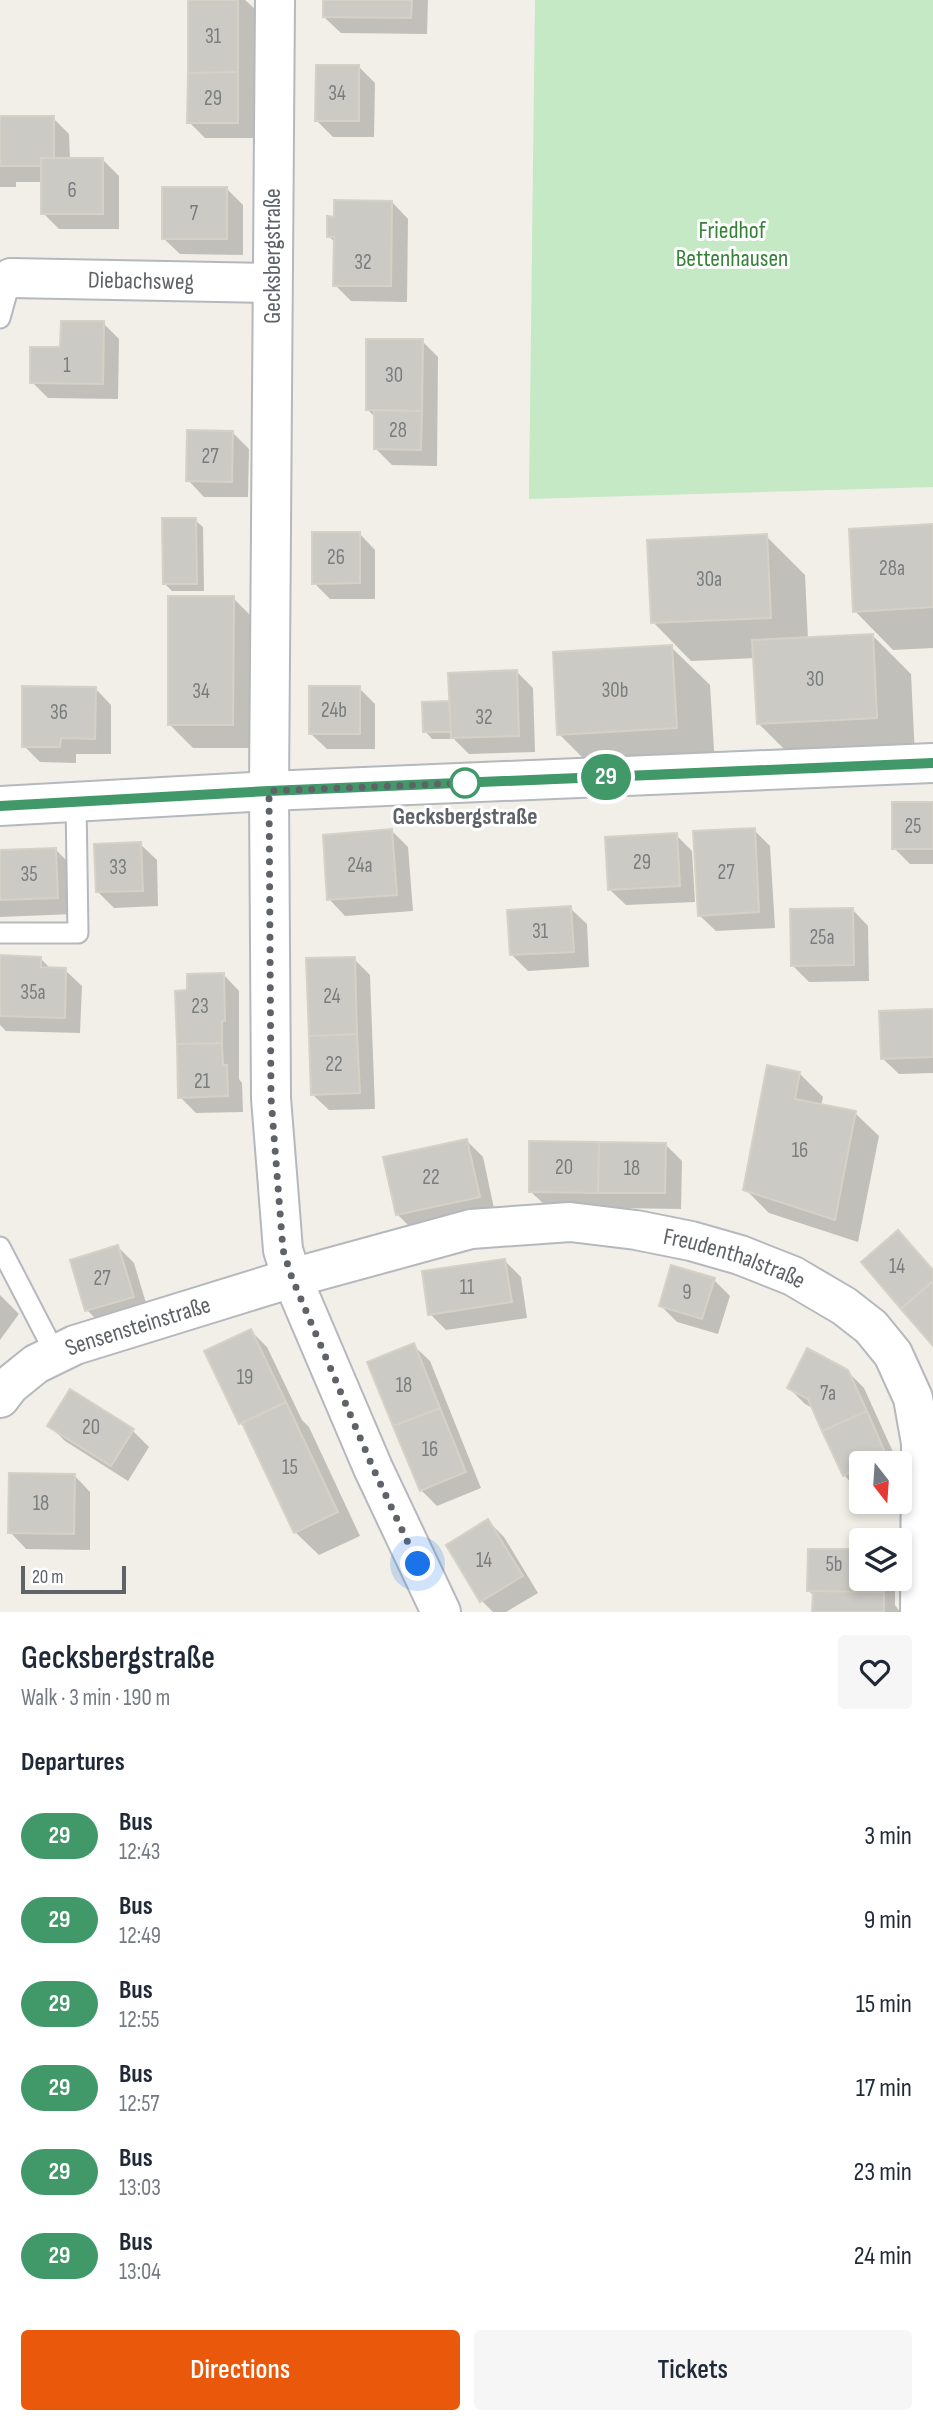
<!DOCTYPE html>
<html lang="en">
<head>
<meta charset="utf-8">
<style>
  body { margin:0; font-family:"Sofia Sans Condensed",sans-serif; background:#f6f6f7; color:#1f2937; height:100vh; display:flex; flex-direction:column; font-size:26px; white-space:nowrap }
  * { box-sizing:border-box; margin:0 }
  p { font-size:23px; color:#747a83 }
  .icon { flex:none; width:38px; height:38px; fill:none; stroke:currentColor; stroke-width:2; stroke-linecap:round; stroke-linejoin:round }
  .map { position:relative; height:1612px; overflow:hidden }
  .panel { display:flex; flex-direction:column; background:#fff; flex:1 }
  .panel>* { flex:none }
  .badge { padding:0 14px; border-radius:23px; font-size:24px; line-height:46px }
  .needle { width:46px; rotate:163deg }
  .tools { position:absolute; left:849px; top:1451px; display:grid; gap:14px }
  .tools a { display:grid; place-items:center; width:63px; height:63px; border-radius:7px; background:#fff; box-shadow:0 4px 10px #0003; font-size:35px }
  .scale { position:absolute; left:21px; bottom:18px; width:105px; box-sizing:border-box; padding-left:7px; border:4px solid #5f6368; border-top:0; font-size:19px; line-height:24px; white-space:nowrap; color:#5f6368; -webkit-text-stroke:5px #fff; paint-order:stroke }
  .you { position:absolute; width:35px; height:35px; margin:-18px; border:5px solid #fff; border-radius:50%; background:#1a73e8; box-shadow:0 0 0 10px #1a73e833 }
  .map>.badge { position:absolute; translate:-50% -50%; box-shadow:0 0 0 4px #fff }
  h2 { padding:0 21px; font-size:26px; line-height:63px }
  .round { display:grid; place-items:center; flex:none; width:74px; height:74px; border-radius:7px; background:#f6f6f7 }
  .summary { display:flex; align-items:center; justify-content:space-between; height:119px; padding:0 21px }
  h1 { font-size:33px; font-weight:600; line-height:52px }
  .primary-button { display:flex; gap:14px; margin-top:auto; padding:14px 21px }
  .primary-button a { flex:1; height:80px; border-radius:7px; background:#ea580c; color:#fff; font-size:28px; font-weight:600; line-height:80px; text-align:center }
  .primary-button a+a { background:#f6f6f7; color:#1f2937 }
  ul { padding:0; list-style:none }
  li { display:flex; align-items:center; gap:21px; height:84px; padding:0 21px }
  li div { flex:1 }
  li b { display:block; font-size:26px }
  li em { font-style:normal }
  li .badge { min-width:77px; font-weight:700; text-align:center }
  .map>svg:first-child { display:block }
  .green { fill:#c5e8c5 }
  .shadow { fill:#0003 }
  .building { fill:#cccac5; stroke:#d6d1c6; stroke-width:2 }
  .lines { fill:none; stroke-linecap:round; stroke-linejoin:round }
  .lane-casing { stroke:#b5b8bc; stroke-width:23 }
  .street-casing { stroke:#b5b8bc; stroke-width:42 }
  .lane { stroke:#fff; stroke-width:19 }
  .street { stroke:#fff; stroke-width:38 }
  .line-casing { stroke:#fff; stroke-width:16 }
  .line { stroke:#419869; stroke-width:10 }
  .walk { stroke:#5f6368; stroke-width:7; stroke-dasharray:0 12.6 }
  .stop-dot { fill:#fff; stroke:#419869; stroke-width:3.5 }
  .labels { text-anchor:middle; stroke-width:6; stroke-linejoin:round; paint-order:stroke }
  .number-label { font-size:21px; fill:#7a7d7f }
  .park-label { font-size:24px; fill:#348238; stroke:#fff }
  .street-label { font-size:24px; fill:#5f6368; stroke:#fff }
  .stop-label { font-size:24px; font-weight:bold; fill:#5f6368; stroke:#fff }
</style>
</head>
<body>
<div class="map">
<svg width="933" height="1612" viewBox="0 0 933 1612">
  <rect width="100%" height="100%" fill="#f1efe8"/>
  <path class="green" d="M535,0H933V487L529,499Z"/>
  <path class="shadow" d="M189,0H245L254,8V138H205L189,122Z
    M325,0H428L427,34L341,33L324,17Z
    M359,67L375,83L374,137H333L317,121Z
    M53,118L69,134L70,160H103L119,176V229H59L43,213V182H16V187H0V129Z
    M227,189L243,205V255L180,254L163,238Z
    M392,202L408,219L407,302L351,301L335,285V243L329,236L336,219Z
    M103,323L119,339L118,399L48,398L32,382Z
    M422,341L438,357L437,466L392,465L376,449V418L367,409Z
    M233,433L249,449L248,497H204L188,480Z
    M195,520L203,527L204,591H172L164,583Z
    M933,526V648L893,650L855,611Z
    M359,533L375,550V599H330L314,583Z
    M766,536L805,575L808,639L873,636L911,674L915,756L797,762L758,723L755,658L691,661L653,622Z
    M233,598L257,622L256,748H193L169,724Z
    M671,647L710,685L715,766L598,773L559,734Z
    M517,672L533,688L535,752L469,754L454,739H432L425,731L449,703L451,706Z
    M95,688L111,705V754H76V763L40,762L24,746Z
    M359,688L375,704V749H327L310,733Z
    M933,804V864H910L894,848Z
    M754,830L770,846L775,928L716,931L699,915Z
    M392,831L408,847L413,911L345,916L329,899Z
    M676,835L692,851L695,902L626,905L609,889Z
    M140,844L157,860L158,906L114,908L98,892Z
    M56,850L72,866L74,914L0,917V852Z
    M570,908L587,924L589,967L528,971L511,954Z
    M852,909L868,926L869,981L809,982L792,965Z
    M0,957L40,958L51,969L65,970L82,986L80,1033L6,1031L0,1025Z
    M354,959L370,975L375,1109L329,1110L312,1094Z
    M223,974L239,991V1079L242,1083L243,1112L196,1113L180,1097L189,991Z
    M933,1011V1073L899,1074L882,1058Z
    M799,1073L823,1097L821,1106L855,1113L879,1136L858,1242L769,1213L745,1189Z
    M467,1141L483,1157L495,1213L414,1231L397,1214Z
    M666,1145L682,1161L681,1209L547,1207L530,1191Z
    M118,1247L134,1263L149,1313L103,1326L87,1310Z
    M505,1261L521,1277L527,1318L446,1330L430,1314Z
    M714,1280L730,1296L718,1334L677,1322L661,1306Z
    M0,1295L19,1314L0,1340Z
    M251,1331L267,1347L302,1420L309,1427L360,1536L319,1555L295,1532L248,1431L240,1423Z
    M413,1345L430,1361L481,1488L437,1506L421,1490Z
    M847,1371L864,1388L898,1463H861L860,1492L844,1475L814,1409L805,1404L789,1388Z
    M71,1391L133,1431L149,1447L128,1481L65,1441L49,1425Z
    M74,1475L90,1492V1550L26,1549L10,1532Z
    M488,1521L504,1537L538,1593L506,1612H493L482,1601Z
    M861,1551V1578H895V1605L900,1612H814V1596L809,1591Z"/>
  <path class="building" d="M188,0H238V72L188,73Z
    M323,0H412L411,18L323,17Z
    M316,65H359V121H315Z
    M238,72V123H187L188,73Z
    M0,116H54V158H41V166H0Z
    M41,158H103V214H41Z
    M162,187H227V239H162Z
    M334,200L392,201L391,286H333L334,237H327V216L334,217Z
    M61,321H104L103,384L30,383V347H60Z
    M366,339H423L422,411L366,410Z
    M374,410L422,411L421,450L374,449Z
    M187,430L233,431L232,482L186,481Z
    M162,518H196L197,584H163Z
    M933,524V607L853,612L849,529Z
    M312,532H360V583L312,584Z
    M767,534L771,618L651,623L647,540Z
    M168,596H234L233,725H168Z
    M873,634L877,718L757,724L752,640Z
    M672,645L677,728L557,735L553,652Z
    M517,670L519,736L451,738L448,673Z
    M22,686L96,687L95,739L61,738L60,747H22Z
    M309,686H360V734H309Z
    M449,701L451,732H423L422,702Z
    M892,802H933V849H892Z
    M755,828L759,912L698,916L693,831Z
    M392,829L397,895L327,900L323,835Z
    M677,833L680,886L608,890L605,837Z
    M141,842L143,891L96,892L94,844Z
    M56,848L58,898L0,900V850Z
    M571,906L574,952L510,955L507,910Z
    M853,908L854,965L791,966L790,909Z
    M0,955L41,957V967L66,968L65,1018L0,1016Z
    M355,957L357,1034L309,1036L306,958Z
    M224,973L225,1021H222V1043L177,1044L175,991L187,990V974Z
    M933,1009V1057L881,1059L879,1011Z
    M357,1034L360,1093L311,1095L309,1036Z
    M222,1043L223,1065H227L228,1096L178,1098L177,1044Z
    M767,1065L800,1072L795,1099L856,1111L835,1220L743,1190Z
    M467,1139L480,1197L396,1215L383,1157Z
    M529,1141L599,1142L598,1193L529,1192Z
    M599,1142L666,1143L665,1193H598Z
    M898,1230L933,1270V1281L901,1309L861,1262Z
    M118,1245L134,1297L85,1311L70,1260Z
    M505,1259L512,1302L428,1315L422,1271Z
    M671,1265L715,1278L702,1319L659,1306Z
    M933,1281V1346L901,1309Z
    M251,1329L286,1402L239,1424L204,1351Z
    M414,1343L440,1408L393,1426L367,1362Z
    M807,1348L848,1370L867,1411L822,1431L808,1399L787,1388Z
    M70,1389L134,1429L111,1466L47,1426Z
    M286,1402L338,1512L294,1533L242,1423Z
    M440,1408L466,1472L420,1491L393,1426Z
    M867,1411L887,1457L873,1463H861V1468L843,1476L822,1431Z
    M9,1473L75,1474L74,1534L8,1533Z
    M488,1519L523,1576L480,1602L446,1545Z
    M808,1549H861V1578H880V1592L807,1591Z
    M813,1591L884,1592V1612H812Z"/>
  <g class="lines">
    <g class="lane-casing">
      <path id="lane" d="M0,318L11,278
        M0,933H78L76,802
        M0,1247L56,1355"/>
    </g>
    <g class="street-casing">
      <g id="street">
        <path d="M275,0L269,791L271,1098L283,1250L292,1278L373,1468L441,1612"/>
        <path id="s1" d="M11,278L272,283"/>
        <path d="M0,806L269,791L933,763"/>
        <path id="s2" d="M0,1398L10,1385L36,1364L75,1345L292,1278L471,1229L570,1222L636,1230L691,1241L740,1255L793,1276L844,1306L871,1327L893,1354L913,1398L921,1443L920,1612"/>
      </g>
    </g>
    <use href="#lane" class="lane"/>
    <use href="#street" class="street"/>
  </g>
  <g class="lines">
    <g class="line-casing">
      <path id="line" d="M0,806L269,791L933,763"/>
    </g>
    <use href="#line" class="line"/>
    <path class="walk" d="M418,1564L373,1468L292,1278L283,1250L271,1098L269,791L465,783"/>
  </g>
  <circle class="stop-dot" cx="465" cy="783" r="14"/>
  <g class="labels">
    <g class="number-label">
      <text x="213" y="43">31</text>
      <text x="337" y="100">34</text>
      <text x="213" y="105">29</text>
      <text x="72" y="197">6</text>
      <text x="194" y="220">7</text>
      <text x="363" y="269">32</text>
      <text x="67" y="372">1</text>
      <text x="394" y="382">30</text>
      <text x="398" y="437">28</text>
      <text x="210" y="463">27</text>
      <text x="336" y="564">26</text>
      <text x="892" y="575">28a</text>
      <text x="709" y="586">30a</text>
      <text x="815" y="686">30</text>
      <text x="615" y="697">30b</text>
      <text x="201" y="698">34</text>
      <text x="334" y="717">24b</text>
      <text x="59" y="719">36</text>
      <text x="484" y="724">32</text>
      <text x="913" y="833">25</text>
      <text x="642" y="869">29</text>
      <text x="360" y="872">24a</text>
      <text x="118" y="874">33</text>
      <text x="726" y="879">27</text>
      <text x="29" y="881">35</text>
      <text x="540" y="938">31</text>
      <text x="822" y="944">25a</text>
      <text x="33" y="999">35a</text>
      <text x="332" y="1003">24</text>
      <text x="200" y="1013">23</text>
      <text x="334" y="1071">22</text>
      <text x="202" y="1088">21</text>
      <text x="800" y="1157">16</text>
      <text x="564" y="1174">20</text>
      <text x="632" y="1175">18</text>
      <text x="431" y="1184">22</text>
      <text x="897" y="1273">14</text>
      <text x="102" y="1285">27</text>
      <text x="467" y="1294">11</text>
      <text x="687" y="1299">9</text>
      <text x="245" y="1384">19</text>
      <text x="404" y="1392">18</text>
      <text x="828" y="1400">7a</text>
      <text x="91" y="1434">20</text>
      <text x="430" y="1456">16</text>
      <text x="290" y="1474">15</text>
      <text x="41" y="1510">18</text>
      <text x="484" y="1567">14</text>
      <text x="834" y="1571">5b</text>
    </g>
    <g class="park-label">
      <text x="732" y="238">Friedhof<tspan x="732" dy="28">Bettenhausen</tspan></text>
    </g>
    <g class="street-label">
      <text transform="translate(272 256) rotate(-90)" y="8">Gecksbergstraße</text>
      <text dy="8" stroke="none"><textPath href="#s1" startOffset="130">Diebachsweg</textPath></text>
      <text dy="8" stroke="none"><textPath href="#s2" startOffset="774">Freudenthalstraße</textPath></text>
      <text dy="8" stroke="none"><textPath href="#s2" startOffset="159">Sensensteinstraße</textPath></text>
    </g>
    <g class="stop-label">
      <text x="465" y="824">Gecksbergstraße</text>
    </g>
  </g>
</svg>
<div class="tools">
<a><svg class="needle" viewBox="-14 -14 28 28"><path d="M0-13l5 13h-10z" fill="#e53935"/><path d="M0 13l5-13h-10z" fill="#747a83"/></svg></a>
<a><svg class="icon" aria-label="layers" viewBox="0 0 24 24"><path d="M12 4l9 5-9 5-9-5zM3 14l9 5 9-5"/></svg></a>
</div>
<div class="scale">20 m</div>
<div class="you" style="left:418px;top:1564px"></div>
<b class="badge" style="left:606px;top:777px;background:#419869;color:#fff">29</b>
</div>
<section class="panel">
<div class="summary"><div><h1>Gecksbergstraße</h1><p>Walk · 3 min · 190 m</p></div><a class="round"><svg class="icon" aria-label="heart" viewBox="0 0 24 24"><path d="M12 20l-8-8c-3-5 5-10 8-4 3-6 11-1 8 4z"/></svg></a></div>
<h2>Departures</h2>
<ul>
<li><span class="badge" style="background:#419869;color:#fff">29</span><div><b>Bus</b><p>12:43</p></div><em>3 min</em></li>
<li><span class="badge" style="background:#419869;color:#fff">29</span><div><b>Bus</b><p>12:49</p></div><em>9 min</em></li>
<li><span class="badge" style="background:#419869;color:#fff">29</span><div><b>Bus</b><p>12:55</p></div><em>15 min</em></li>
<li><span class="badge" style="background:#419869;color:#fff">29</span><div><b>Bus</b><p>12:57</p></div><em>17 min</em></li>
<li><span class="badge" style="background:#419869;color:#fff">29</span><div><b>Bus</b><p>13:03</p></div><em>23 min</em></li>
<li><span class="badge" style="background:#419869;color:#fff">29</span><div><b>Bus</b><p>13:04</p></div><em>24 min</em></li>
</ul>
<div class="primary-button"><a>Directions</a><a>Tickets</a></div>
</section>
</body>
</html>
